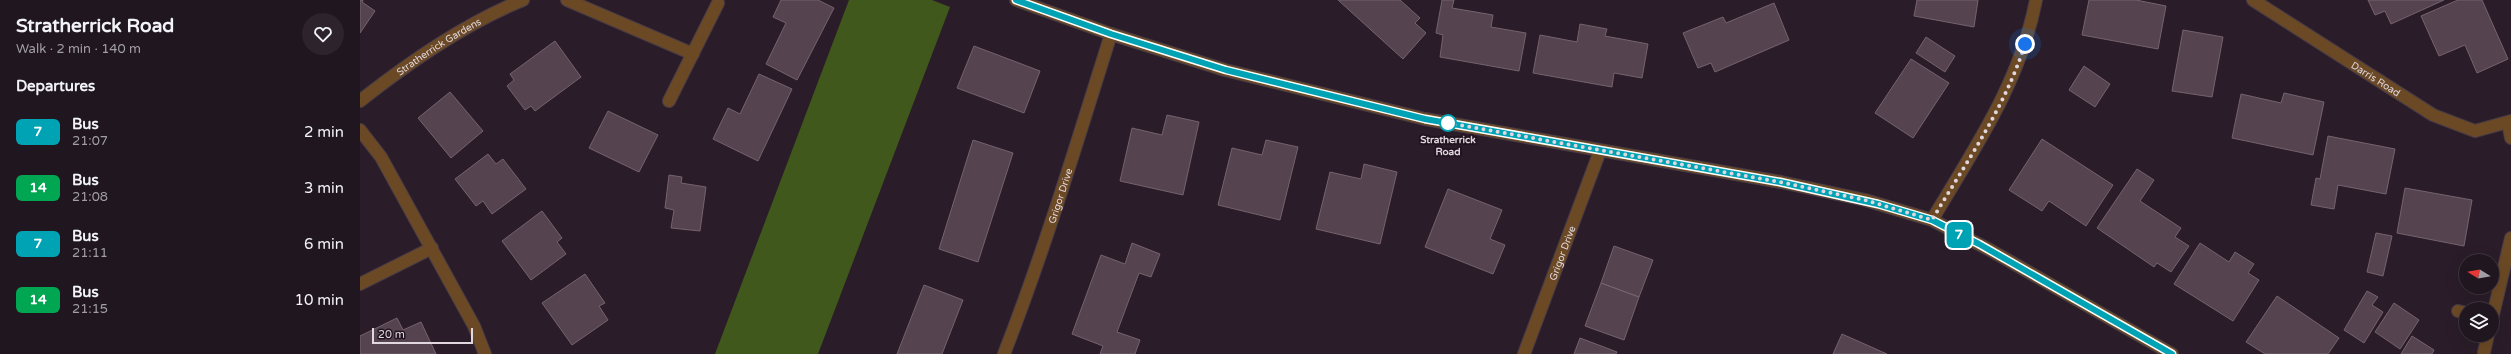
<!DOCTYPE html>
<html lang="en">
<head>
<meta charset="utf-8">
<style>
  body { margin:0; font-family:"Varela Round",sans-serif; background:#2d232c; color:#f1f3f6; height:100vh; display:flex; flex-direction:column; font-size:15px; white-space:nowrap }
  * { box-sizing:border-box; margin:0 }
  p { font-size:13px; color:#a29fa4 }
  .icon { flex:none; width:22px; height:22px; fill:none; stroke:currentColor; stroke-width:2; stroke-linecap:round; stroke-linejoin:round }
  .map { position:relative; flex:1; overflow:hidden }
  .panel { display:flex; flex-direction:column; background:#20161f; width:360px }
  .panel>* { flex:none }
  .badge { padding:0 8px; border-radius:6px; font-size:14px; line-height:26px }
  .needle { width:26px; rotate:281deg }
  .buttons { position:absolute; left:2099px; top:254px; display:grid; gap:8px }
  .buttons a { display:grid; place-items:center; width:40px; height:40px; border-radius:50%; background:#20161f; box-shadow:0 4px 16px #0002,0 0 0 1px #3d353d; font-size:20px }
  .scale { position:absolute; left:12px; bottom:10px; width:101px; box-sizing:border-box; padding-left:4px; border:2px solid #e0d7df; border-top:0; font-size:11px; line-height:14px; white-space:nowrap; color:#e0d7df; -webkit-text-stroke:3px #211420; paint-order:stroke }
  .you { position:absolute; width:20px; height:20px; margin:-10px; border:3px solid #fff; border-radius:50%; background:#1a73e8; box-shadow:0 0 0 6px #1a73e833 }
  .map>.badge { position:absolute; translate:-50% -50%; box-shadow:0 0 0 2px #fff }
  h2 { padding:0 16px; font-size:15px; line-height:36px }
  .round { display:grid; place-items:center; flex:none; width:42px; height:42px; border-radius:21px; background:#2d232c }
  .headline { display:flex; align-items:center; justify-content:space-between; height:68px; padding:0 16px }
  h1 { font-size:19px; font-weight:700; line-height:30px }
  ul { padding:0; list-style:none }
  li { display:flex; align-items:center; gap:12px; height:56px; padding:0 16px }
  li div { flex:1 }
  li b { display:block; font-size:15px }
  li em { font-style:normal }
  li .badge { min-width:44px; font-weight:700; text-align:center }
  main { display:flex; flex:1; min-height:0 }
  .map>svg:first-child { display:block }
  .forest { fill:#40581b }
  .building { fill:#55444f; stroke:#75626e }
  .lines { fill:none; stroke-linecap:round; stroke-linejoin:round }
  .minor-casing { stroke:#473b46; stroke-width:14 }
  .minor { stroke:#6b4925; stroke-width:12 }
  .line-casing { stroke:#fff; stroke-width:9 }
  .line { stroke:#00a3b4; stroke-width:6 }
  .walk { stroke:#e0d7df; stroke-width:4; stroke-dasharray:0 7.2 }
  .stop-dot { fill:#fff; stroke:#00a3b4; stroke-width:2 }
  .labels { text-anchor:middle; stroke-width:4; stroke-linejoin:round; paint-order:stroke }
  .street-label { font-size:10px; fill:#e0d7df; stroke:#211420 }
  .stop-label { font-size:10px; font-weight:bold; fill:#e0d7df; stroke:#211420 }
</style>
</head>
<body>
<main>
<section class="panel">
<div class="headline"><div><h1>Stratherrick Road</h1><p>Walk · 2 min · 140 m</p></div><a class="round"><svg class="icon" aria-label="heart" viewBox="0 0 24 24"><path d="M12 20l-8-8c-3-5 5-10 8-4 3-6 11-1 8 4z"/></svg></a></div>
<h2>Departures</h2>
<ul>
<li><span class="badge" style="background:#00a3b4;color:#fff">7</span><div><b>Bus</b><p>21:07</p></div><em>2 min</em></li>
<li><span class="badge" style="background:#00a651;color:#fff">14</span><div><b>Bus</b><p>21:08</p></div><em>3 min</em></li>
<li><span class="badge" style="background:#00a3b4;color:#fff">7</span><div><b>Bus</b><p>21:11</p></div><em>6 min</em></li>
<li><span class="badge" style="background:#00a651;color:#fff">14</span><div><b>Bus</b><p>21:15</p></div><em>10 min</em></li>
</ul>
</section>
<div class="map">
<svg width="2151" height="354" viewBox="0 0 2151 354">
  <rect width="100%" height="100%" fill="#2a1d29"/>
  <path class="forest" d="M489,0H572L590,7L458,354H355Z"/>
  <path class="building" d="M0,0H3L2,2L15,11L0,33Z
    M421,0H458L474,8L437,80L406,64L426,23L413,17Z
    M978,0H1040L1060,18L1055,23L1066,33L1043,59Z
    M1082,0H1094L1092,8L1133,15L1131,27L1166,33L1159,71L1080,57L1083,35L1076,33Z
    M1557,0H1618L1614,27L1554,16Z
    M1729,0H1776L1806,6L1798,49L1722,35Z
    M2008,0H2084L2031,24L2025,11L2015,15Z
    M2098,0H2122L2148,59L2117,73L2105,45L2079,56L2061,16Z
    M1414,3L1429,40L1355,72L1351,63L1338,68L1323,33L1363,17L1366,23Z
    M1220,24L1247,29L1245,36L1288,44L1282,78L1254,73L1252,87L1173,73L1180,35L1217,42Z
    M1823,30L1863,37L1852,97L1812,91Z
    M1566,37L1595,56L1585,72L1556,53Z
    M195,41L221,77L175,111L171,106L165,110L147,86L154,80L150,74Z
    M614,46L680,71L664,113L597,88Z
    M1551,59L1589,83L1553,138L1515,113Z
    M1724,66L1750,84L1735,107L1709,90Z
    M399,74L432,89L398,161L353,139L368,108L380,114Z
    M90,92L123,131L91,158L58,118Z
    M1924,93L1964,102L1953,155L1872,138L1881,94L1921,103Z
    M248,111L298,135L279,172L229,148Z
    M807,115L839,122L823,195L760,181L772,128L802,135Z
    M1968,136L2035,149L2026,194L1978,185L1974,209L1951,205L1956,178L1960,179Z
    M1682,139L1753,185L1726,226L1689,201L1682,211L1649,190Z
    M613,140L653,153L618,262L579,249Z
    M906,140L938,147L920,220L858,205L872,148L902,155Z
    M128,154L136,164L143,159L166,189L132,214L123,201L116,206L95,179Z
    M1004,164L1037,172L1020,244L956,229L970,172L1001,179Z
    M1777,169L1794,180L1780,201L1821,228L1815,237L1829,246L1811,272L1797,263L1794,267L1737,228Z
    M309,175L322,177L321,183L346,187L340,231L311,228L314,210L305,208Z
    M2045,188L2112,200L2104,246L2037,233Z
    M1088,189L1142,210L1130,239L1145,245L1133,274L1065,247Z
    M182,211L202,238L197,242L206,254L171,280L142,241Z
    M2016,233L2032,236L2023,276L2007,272Z
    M772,243L800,254L791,277L779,273L757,332L780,340L775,354H740L743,346L712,334L741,255L765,264Z
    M1840,243L1869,262L1875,252L1894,264L1888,273L1899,280L1873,321L1814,284Z
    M1254,246L1293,260L1279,297L1241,283Z
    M225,274L245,303L239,306L248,320L212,345L182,303Z
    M1241,283L1279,297L1264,340L1225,326Z
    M564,285L603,300L582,354H537Z
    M2007,291L2018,297L2012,305L2023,312L2004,343L1984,330Z
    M1917,296L1979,338L1968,354H1905L1886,342Z
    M2034,303L2059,320L2040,349L2015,332Z
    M37,318L43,330L61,322L76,354H0V336Z
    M1482,334L1527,354H1473Z
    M2052,336L2074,350L2072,354H2041Z
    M1220,338L1257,352L1256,354H1214Z"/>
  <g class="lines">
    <g class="minor-casing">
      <g id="minor">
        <path d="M207,0L333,54"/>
        <path d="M656,0L751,34L865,70L1065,119L1421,182L1505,200L1572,220L1630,250L1812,354"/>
        <path id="s1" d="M1893,0L2073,115L2115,131L2151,121"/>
        <path id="s2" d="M0,101C48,63 106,23 163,0"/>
        <path d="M309,101L358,3"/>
        <path d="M2148,123L2151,138"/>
        <path d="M0,130L21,157L114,326L125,354"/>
        <path d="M1572,220C1614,149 1660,83 1676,0"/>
        <path d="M0,284L72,248"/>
        <path d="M2098,311L2106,313"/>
        <path d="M2132,319L2151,238"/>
        <path d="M2124,352L2128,335"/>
        <path id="s3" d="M644,354C685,249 717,142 751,34"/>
        <path id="s4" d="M1164,354L1240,151"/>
      </g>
    </g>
    <use href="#minor" class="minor"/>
  </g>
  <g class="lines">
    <g class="line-casing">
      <path id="line" d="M656,0L751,34L866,70L1065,119L1420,182L1518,204L1572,220L1619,244L1812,354"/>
    </g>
    <use href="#line" class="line"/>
    <path class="walk" d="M1088,123L1420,182L1505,200L1572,220C1605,164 1645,108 1665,44"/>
  </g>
  <circle class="stop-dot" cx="1088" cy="123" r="8"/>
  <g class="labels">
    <g class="street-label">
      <text dy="4" stroke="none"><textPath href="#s2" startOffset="96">Stratherrick Gardens</textPath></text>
      <text dy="4" stroke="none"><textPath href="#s1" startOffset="146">Darris Road</textPath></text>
      <text dy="4" stroke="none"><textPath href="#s3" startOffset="168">Grigor Drive</textPath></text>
      <text dy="4" stroke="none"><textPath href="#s4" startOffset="108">Grigor Drive</textPath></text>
    </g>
    <g class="stop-label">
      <text x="1088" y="143">Stratherrick<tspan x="1088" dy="12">Road</tspan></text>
    </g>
  </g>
</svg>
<div class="buttons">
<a><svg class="needle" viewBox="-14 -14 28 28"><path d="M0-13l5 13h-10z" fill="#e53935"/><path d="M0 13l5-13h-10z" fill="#a29fa4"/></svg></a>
<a><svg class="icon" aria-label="layers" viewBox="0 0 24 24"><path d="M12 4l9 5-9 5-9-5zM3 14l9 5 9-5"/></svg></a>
</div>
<div class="scale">20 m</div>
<div class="you" style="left:1665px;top:44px"></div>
<b class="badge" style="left:1599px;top:235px;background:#00a3b4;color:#fff">7</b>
</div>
</main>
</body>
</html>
